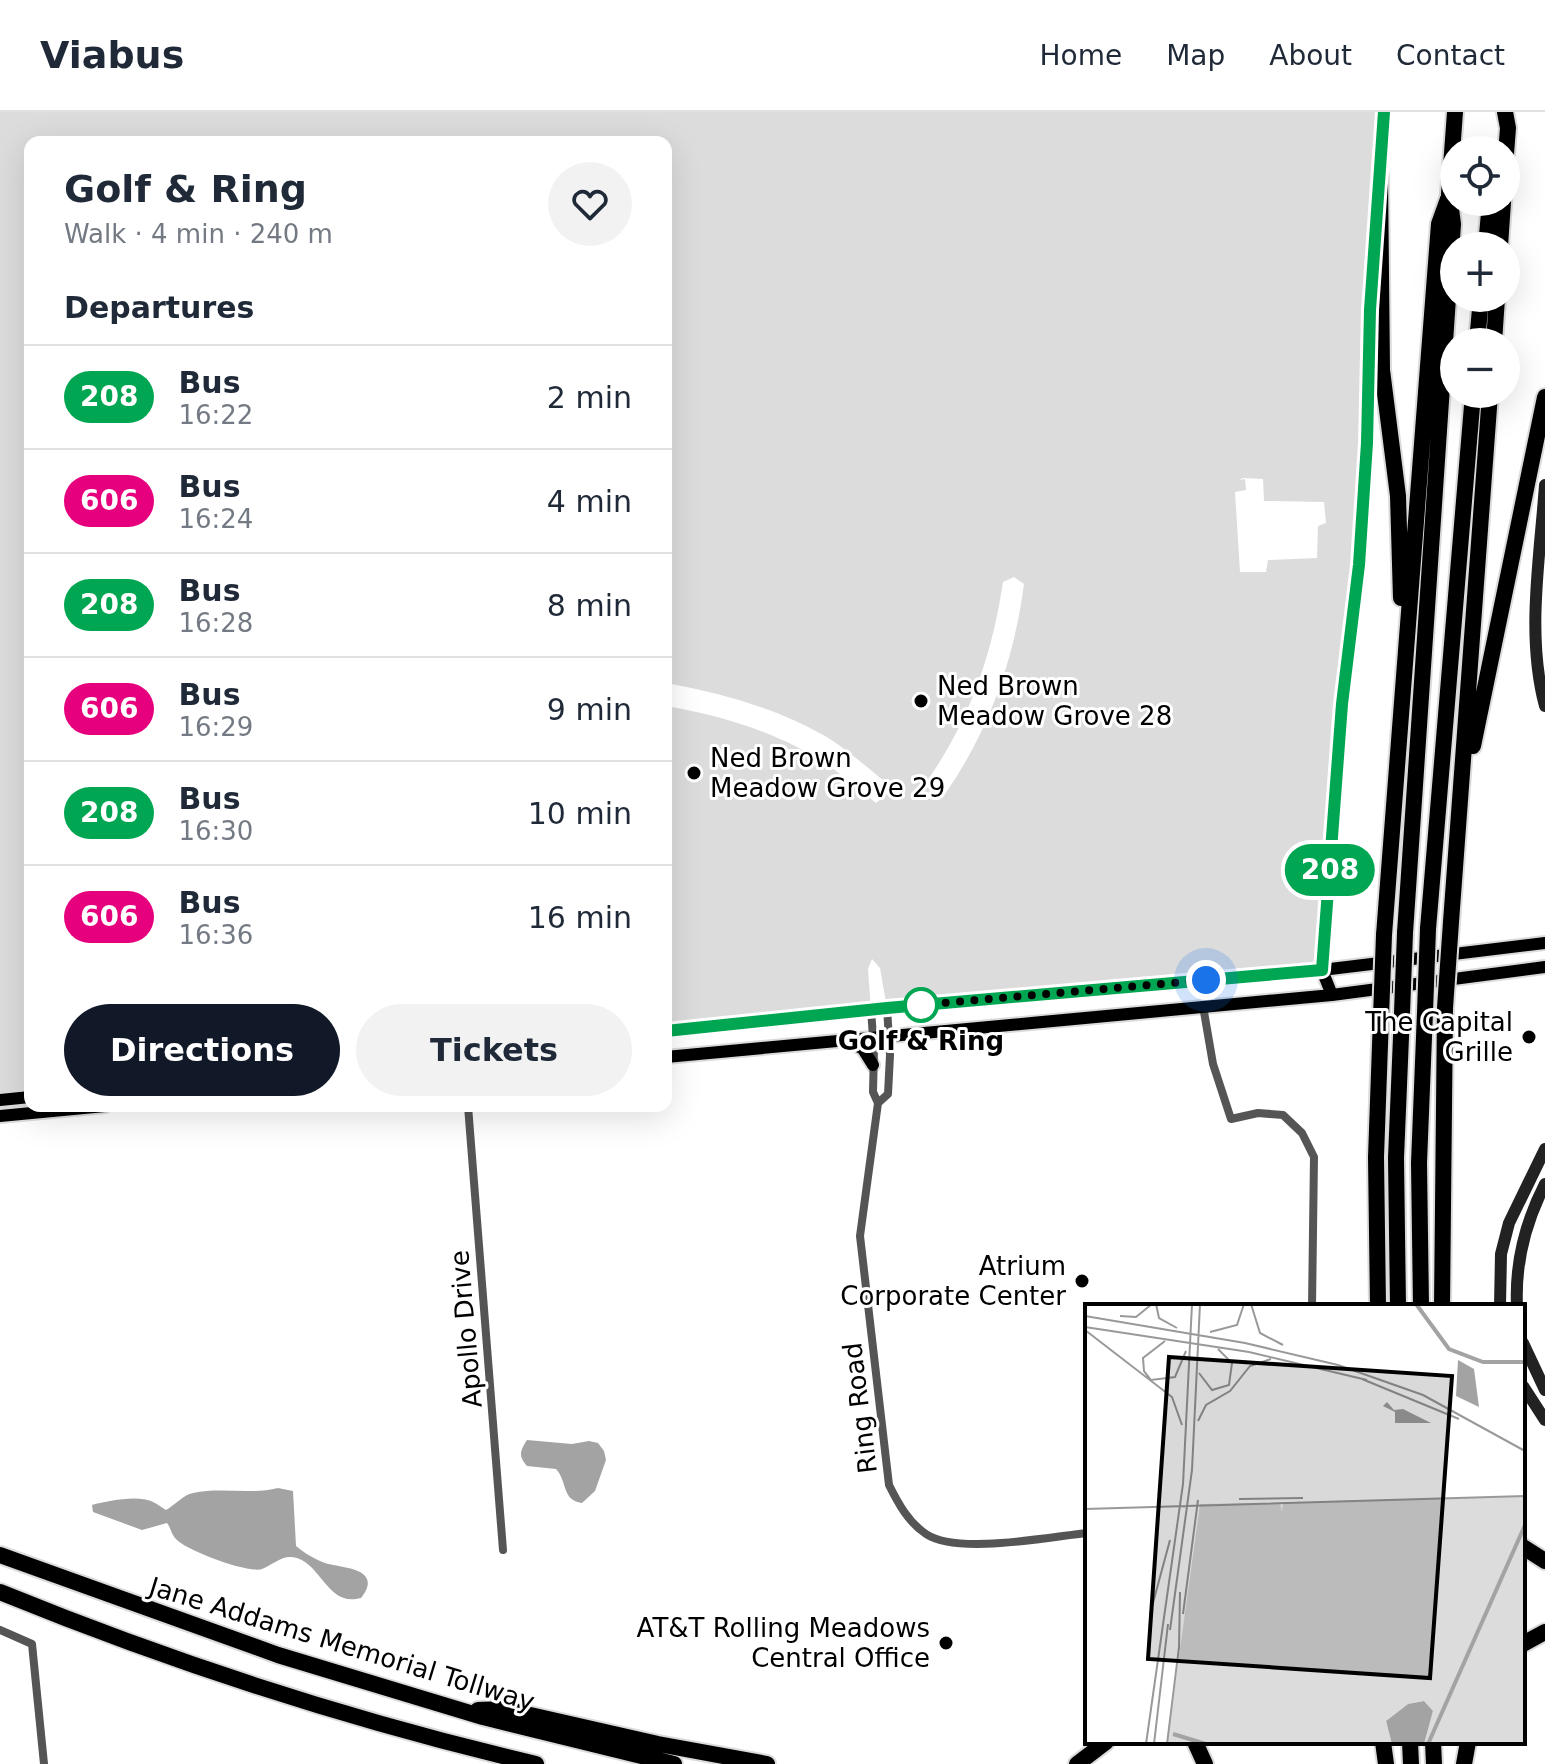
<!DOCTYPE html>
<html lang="en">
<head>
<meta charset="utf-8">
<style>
  body { margin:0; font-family:"DejaVu Sans",sans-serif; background:#f2f2f3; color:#1f2937; height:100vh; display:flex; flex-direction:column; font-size:30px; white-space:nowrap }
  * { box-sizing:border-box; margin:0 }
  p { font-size:26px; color:#747a83 }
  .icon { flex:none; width:44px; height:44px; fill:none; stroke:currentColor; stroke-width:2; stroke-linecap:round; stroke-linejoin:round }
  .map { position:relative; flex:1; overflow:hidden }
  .drawer { position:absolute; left:24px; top:24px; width:648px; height:976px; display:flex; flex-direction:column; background:#fff; border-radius:16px; box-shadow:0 8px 32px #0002 }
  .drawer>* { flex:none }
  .badge { padding:0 16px; border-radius:26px; font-size:28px; line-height:52px }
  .tools { position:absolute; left:1440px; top:24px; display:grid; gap:16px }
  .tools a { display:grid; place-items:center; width:80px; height:80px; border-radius:50%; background:#fff; box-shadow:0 8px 32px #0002; font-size:40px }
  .you { position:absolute; width:40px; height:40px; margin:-20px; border:6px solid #fff; border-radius:50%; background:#1a73e8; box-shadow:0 0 0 12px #1a73e833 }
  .map>.badge { position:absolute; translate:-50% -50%; box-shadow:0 0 0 4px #fff }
  h2 { padding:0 40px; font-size:30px; line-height:72px }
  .round { display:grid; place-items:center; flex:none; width:84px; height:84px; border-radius:42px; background:#f2f2f3 }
  .summary { display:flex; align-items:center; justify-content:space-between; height:136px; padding:0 40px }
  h1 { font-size:38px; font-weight:600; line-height:60px }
  .action { display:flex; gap:16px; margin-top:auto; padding:16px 40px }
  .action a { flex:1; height:92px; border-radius:48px; background:#111827; color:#fff; font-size:32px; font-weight:600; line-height:92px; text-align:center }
  .action a+a { background:#f2f2f3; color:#1f2937 }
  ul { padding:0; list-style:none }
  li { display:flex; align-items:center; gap:24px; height:104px; padding:0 40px; border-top:2px solid #e0e1e3 }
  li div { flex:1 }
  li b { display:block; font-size:30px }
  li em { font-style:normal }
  li .badge { min-width:88px; font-weight:700; text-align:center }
  header { display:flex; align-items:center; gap:48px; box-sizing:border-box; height:112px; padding:0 40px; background:#fff; border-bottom:2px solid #e0e1e3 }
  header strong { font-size:38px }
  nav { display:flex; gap:44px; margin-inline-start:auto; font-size:28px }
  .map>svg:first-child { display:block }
  .green { fill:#dcdcdc; fill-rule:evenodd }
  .water { fill:#a3a3a3 }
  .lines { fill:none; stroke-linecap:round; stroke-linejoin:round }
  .primary-casing { stroke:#dbdbdb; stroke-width:16 }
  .highway-casing { stroke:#dbdbdb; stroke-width:20 }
  .street { stroke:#555; stroke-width:8 }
  .secondary { stroke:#222; stroke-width:12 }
  .primary { stroke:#000; stroke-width:12 }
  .highway { stroke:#000; stroke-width:16 }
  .highway-bridge-casing { stroke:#dbdbdb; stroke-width:20; stroke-linecap:butt }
  .highway-bridge { stroke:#000; stroke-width:16 }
  .line-casing { stroke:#fff; stroke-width:18 }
  .line { stroke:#00a651; stroke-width:12 }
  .walk { stroke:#000; stroke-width:8; stroke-dasharray:0 14.4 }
  .poi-dot { fill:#000; stroke:#fff; stroke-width:3 }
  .stop-dot { fill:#fff; stroke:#00a651; stroke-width:4 }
  .labels { text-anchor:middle; stroke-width:6; stroke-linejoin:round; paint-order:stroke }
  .poi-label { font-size:26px; fill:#000; stroke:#fff; text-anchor:end }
  .stop-label { font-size:26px; font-weight:bold; fill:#000; stroke:#fff }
  .street-label { font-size:26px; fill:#000; stroke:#fff }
  .inset-river { fill:none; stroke:#a3a3a3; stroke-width:4 }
  .inset-road { fill:none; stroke:#999; stroke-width:2 }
  .view { fill:#000; fill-opacity:0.15; stroke:#000; stroke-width:4 }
  .inset-edge { fill:none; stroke:#000; stroke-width:4 }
</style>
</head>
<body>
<header>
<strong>Viabus</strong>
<nav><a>Home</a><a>Map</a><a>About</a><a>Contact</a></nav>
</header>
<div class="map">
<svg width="1545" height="1652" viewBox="0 0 1545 1652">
  <rect width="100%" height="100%" fill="#fff"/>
  <path class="green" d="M0,0H1384L1366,344L1322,858L887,896L880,856L872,847L868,857L871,898L666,919V594C724,604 784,622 832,656C847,667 862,679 876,691L886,683L890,674C869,657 848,638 825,624C777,597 725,582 671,572L666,576V30H30V985L0,988ZM1243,366L1263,367L1264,389L1324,390L1326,411L1318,414L1317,446L1268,448L1266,460H1240L1235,380L1246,378L1245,367L1239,368ZM1014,465L1024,472C1014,548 989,619 945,682L934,678L927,669C970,608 992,543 1003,470Z"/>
  <path class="water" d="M527,1328L572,1332L589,1329L598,1331L604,1339L606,1348L595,1379L582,1391C561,1388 568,1370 556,1357L527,1354C518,1344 520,1339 527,1328Z
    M278,1376L293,1379L296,1434C304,1441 315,1447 325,1451C339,1456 385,1455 361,1486C328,1495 323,1455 297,1446C282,1442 275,1452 262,1457C249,1462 185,1438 176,1427C171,1422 171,1416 167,1411L142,1418L93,1400L92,1393C109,1389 139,1382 155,1391C159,1393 162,1396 166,1398C175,1393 183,1383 193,1381C221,1375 250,1383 278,1376Z"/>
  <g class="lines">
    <g class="primary-casing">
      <path id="primary" d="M1379,73L1384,0
        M1332,883L1322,858L1342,592L1359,453L1374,147
        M666,919L887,896L1322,858L1545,831
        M846,928L863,937L873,953
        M666,945L1332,883L1545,855
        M0,988L30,985
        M0,1004L105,994"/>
    </g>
    <g class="highway-casing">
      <path id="highway" d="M1505,0L1508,16L1506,42
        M1380,64L1382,258L1398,384L1401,486
        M1486,134L1490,90
        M1500,134L1503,90
        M1477,230L1481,186
        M1494,230L1497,186
        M1473,634L1545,285
        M1451,810L1490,282
        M1428,817L1473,282
        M1405,821L1453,112L1449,82L1455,0
        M1384,823L1439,112L1448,87
        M1378,1194L1376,1045L1381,905
        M1398,1194L1396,1046L1402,901
        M1421,1194L1419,1051L1425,900
        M1442,1194L1445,896
        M1523,1435L1545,1449
        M0,1443L278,1543L483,1605L674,1652
        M0,1480C174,1551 353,1609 536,1652
        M1523,1532L1545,1520
        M478,1598L504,1597L658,1632L767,1652
        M1195,1630L1205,1652
        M1383,1630L1386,1652
        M1410,1630L1411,1652
        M1433,1630L1434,1652
        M1077,1652L1106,1630
        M1464,1652L1468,1630"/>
    </g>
    <path class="street" d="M1203,894L1213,952L1231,1007L1258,1001L1283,1003L1302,1021L1314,1045L1312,1194
      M871,898L874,938L873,980L878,991L860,1124L889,1373C898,1391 908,1410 926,1422C957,1443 1048,1425 1087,1421
      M878,991L888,982L890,943L887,896
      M468,994L503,1438
      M0,1518L32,1532L44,1652"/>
    <path class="secondary" d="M1545,373C1540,446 1526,523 1545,594
      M1500,1194L1501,1142L1509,1111L1545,1037
      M1517,1194C1515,1151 1525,1111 1545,1072
      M1523,1231L1545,1278
      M1523,1274L1545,1308"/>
    <use href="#primary" class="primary"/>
    <use href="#highway" class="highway"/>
    <g class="highway-bridge-casing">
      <path id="highway-bridge" d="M1445,896L1451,810
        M1425,900L1428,817
        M1402,901L1405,821
        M1381,905L1384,823"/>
    </g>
    <use href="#highway-bridge" class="highway-bridge"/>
  </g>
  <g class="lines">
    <g class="line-casing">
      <path id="line" d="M666,919L887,896L1322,858L1342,592L1359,453L1367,331L1370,198L1384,0"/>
    </g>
    <use href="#line" class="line"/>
    <path class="walk" d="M921,893H919L1206,868"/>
  </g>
  <g class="poi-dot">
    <circle cx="921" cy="589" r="8"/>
    <circle cx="694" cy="661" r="8"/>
    <circle cx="1529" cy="925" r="8"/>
    <circle cx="1082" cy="1169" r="8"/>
    <circle cx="946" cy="1531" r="8"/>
  </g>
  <circle class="stop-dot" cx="921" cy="893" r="16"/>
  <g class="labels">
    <g class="poi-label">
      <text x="937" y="583" text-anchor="start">Ned Brown<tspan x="937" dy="30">Meadow Grove 28</tspan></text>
      <text x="710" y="655" text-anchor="start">Ned Brown<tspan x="710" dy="30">Meadow Grove 29</tspan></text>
      <text x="1513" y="919">The Capital<tspan x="1513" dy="30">Grille</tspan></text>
      <text x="1066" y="1163">Atrium<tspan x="1066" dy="30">Corporate Center</tspan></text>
      <text x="930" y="1525">AT&amp;T Rolling Meadows<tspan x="930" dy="30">Central Office</tspan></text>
    </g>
    <g class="stop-label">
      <text x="921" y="938">Golf &amp; Ring</text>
    </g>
    <g class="street-label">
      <text transform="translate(466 1217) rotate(-95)" y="9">Apollo Drive</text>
      <text transform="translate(860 1296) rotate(-97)" y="9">Ring Road</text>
      <text transform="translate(342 1532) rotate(17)" y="9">Jane Addams Memorial Tollway</text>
    </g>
  </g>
  <g transform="translate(1085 1192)">
    <rect width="440" height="440" fill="#fff"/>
    <path d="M440,192V440H339L348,407L339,397L323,400L301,417L307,440H82L115,200L195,199L197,208L198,199Z" fill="#dcdcdc"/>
    <path d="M373,56L389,65L394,103L371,92ZM302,98L309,106L318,105L346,119H310V108L298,102ZM339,397L348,407L339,440H307L301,417L323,400Z" fill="#a3a3a3"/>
    <path class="inset-river" d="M331,0L364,45L398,58H440M88,430L121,440M343,440L440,221"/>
    <path class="inset-road" d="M71,0L74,14L92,24M166,0L175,29L198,41M0,12L160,39L253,61L338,91L440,147M35,12L51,13L67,0M0,23L164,48L282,76M0,26L87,93L97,121M125,28L152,21L159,0M80,37L58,54L59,67L66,76L90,73L101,47M114,69L127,86L144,81L147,59L133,45M277,75L374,115M113,117L121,101L145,87L165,62L186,55M154,195L218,194M0,205L440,192M65,310L85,236M98,310L113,196M85,326L107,166L115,0M94,345L95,288M61,440L98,180L107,0M69,440L83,320M82,440L94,343"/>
    <path class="view" d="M84,53L367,72L345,374L63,355Z"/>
    <rect width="440" height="440" class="inset-edge"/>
  </g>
</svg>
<div class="tools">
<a><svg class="icon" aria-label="locate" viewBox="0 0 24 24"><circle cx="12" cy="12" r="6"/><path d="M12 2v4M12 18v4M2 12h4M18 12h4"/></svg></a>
<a>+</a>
<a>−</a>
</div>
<div class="you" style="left:1206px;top:868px"></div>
<b class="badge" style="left:1330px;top:758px;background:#00a651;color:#fff">208</b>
<section class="drawer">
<div class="summary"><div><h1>Golf &amp; Ring</h1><p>Walk · 4 min · 240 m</p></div><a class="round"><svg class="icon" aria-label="heart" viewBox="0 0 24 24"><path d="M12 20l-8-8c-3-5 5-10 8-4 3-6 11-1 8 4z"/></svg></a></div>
<h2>Departures</h2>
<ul>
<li><span class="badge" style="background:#00a651;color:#fff">208</span><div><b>Bus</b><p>16:22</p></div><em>2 min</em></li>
<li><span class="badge" style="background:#e6007e;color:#fff">606</span><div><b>Bus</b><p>16:24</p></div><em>4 min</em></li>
<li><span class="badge" style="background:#00a651;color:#fff">208</span><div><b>Bus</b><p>16:28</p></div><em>8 min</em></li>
<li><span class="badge" style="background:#e6007e;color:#fff">606</span><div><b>Bus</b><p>16:29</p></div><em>9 min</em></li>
<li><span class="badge" style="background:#00a651;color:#fff">208</span><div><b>Bus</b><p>16:30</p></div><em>10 min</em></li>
<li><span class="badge" style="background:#e6007e;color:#fff">606</span><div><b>Bus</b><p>16:36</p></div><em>16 min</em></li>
</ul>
<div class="action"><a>Directions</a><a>Tickets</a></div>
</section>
</div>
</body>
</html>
